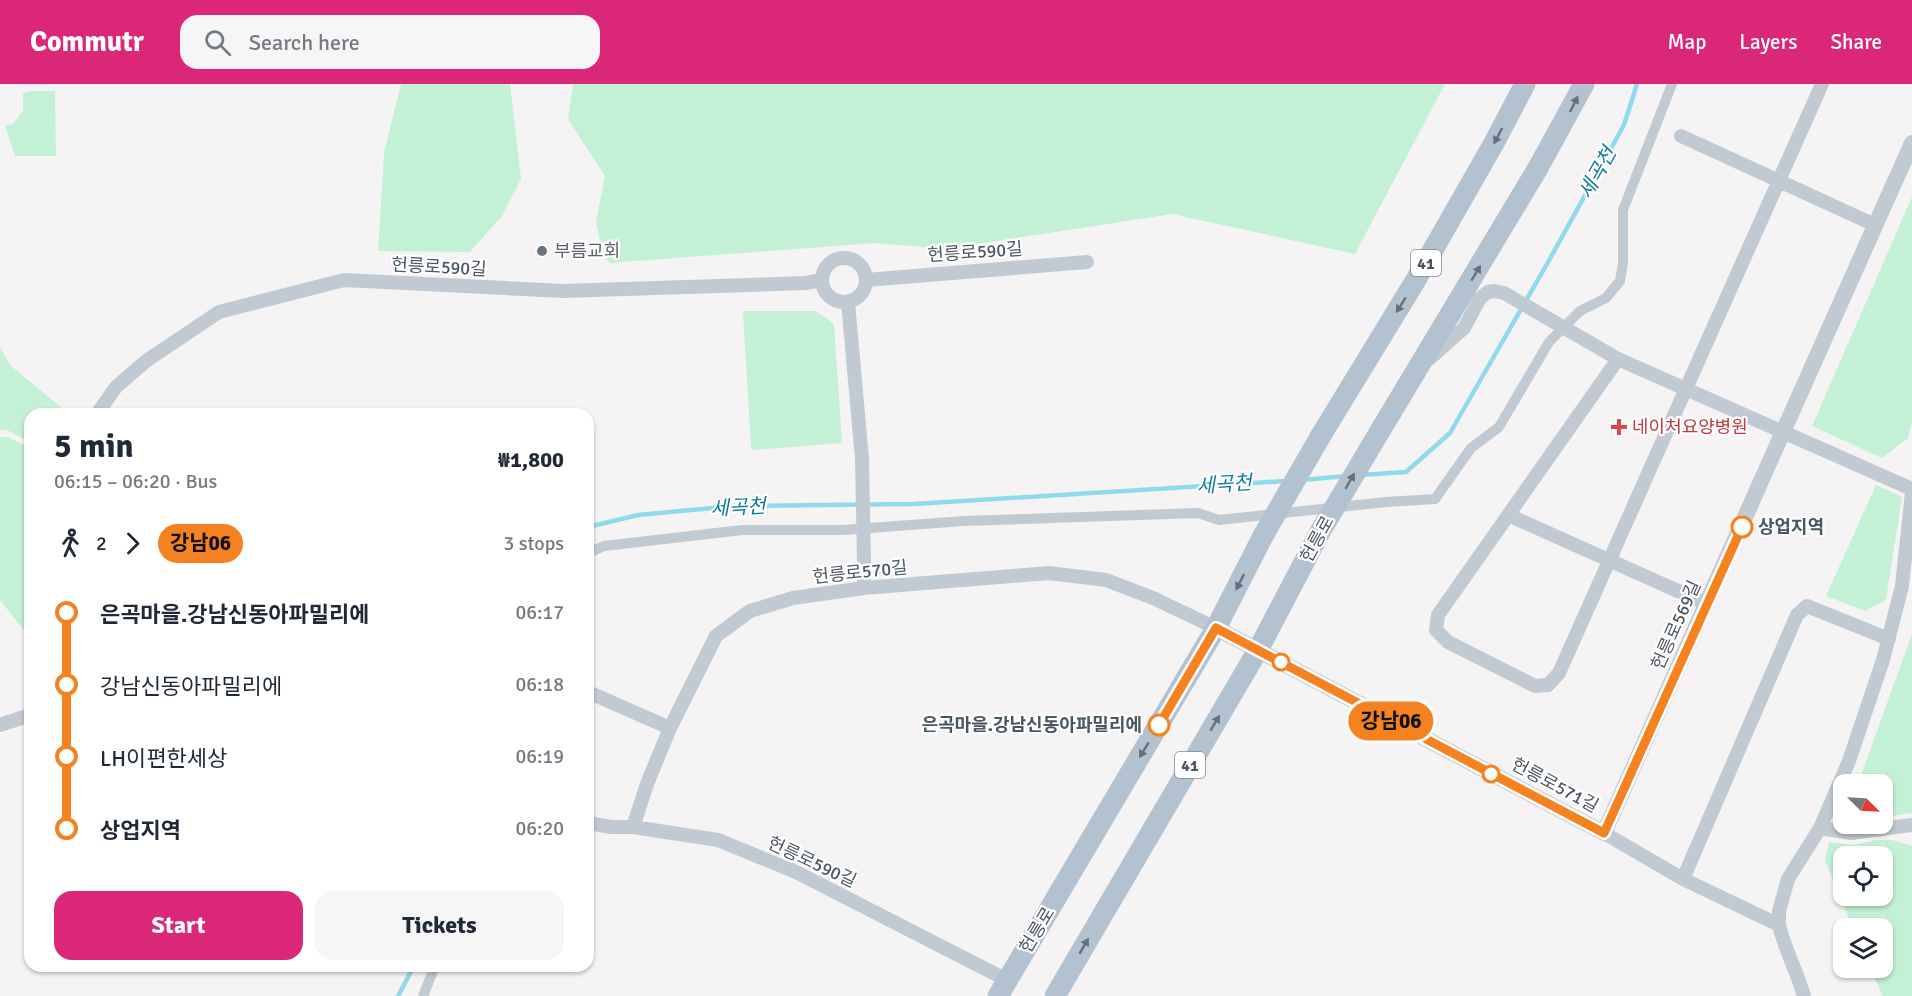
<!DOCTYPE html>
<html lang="en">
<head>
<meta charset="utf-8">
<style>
  body { margin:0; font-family:Signika,"Noto Sans KR",sans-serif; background:#f6f6f7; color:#1f2937; height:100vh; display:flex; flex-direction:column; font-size:22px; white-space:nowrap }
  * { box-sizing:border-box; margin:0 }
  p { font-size:20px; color:#747a83 }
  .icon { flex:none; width:33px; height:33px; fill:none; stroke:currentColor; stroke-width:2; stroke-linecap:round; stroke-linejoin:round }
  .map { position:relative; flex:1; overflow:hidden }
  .panel { position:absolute; left:24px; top:324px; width:570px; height:564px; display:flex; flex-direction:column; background:#fff; border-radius:18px; box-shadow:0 2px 4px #0004 }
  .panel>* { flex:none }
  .badge { padding:0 12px; border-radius:20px; font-size:21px; line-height:39px }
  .needle { width:39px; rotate:114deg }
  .buttons { position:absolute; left:1833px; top:690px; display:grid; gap:12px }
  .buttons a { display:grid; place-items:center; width:60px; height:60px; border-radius:12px; background:#fff; box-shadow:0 2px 4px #0004; font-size:30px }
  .map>.badge { position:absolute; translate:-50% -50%; box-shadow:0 0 0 3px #fff }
  .legs { display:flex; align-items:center; gap:9px; height:66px; padding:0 30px; font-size:20px }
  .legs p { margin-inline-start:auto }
  .overview { display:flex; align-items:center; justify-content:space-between; height:102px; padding:0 30px }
  h1 { font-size:33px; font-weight:800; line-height:45px }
  .button { display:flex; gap:12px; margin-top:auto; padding:12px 30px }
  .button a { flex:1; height:69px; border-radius:18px; background:#db2777; color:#fff; font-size:24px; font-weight:800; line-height:69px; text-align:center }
  .button a+a { background:#f6f6f7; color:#1f2937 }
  ul { padding:0 30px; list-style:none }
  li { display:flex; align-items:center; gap:21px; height:72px; font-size:22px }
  li i { display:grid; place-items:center; width:9px; height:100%; margin:0 8px; background:currentColor }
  li i::after { content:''; width:15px; height:15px; margin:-8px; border:4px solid; border-radius:50%; background:#fff }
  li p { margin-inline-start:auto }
  li:first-child i { background:linear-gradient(#0000 50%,currentColor 0) }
  li:last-child i { background:linear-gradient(currentColor 50%,#0000 0) }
  header { display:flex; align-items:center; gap:36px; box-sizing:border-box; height:84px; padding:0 30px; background:#db2777; color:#fff }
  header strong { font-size:28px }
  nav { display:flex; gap:33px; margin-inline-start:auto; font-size:21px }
  .search { width:420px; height:54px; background:#f6f6f7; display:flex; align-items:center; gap:15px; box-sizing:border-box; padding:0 21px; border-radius:18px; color:#747a83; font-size:22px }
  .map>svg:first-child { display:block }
  .green { fill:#c3f1d5; fill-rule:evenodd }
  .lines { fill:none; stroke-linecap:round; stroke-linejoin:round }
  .stream { stroke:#90daee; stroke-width:4.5 }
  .pedestrian { stroke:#c1cad2; stroke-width:10 }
  .minor { stroke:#c1cad2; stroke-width:14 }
  .tertiary { stroke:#c1cad2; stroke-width:16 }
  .primary { stroke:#b3c2d1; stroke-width:21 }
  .minor-bridge { stroke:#c1cad2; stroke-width:14 }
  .primary-bridge { stroke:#b3c2d1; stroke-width:21 }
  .oneway { fill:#64717d }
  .line-1-casing { stroke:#fff; stroke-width:14 }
  .line-1 { stroke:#f58220; stroke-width:9 }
  .worship-dot { fill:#6b7280; stroke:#fff; stroke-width:2 }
  .health-dot { fill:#e0444e; stroke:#fff; stroke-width:2 }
  .stop-1-dot { fill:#fff; stroke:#f58220; stroke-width:3 }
  .labels { text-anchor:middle; stroke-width:4.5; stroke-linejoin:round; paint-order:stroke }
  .shield { fill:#fff; stroke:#808990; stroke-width:1.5 }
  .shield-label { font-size:16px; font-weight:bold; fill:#4a5661 }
  .worship-label { font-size:18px; fill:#5b616d; stroke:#fff; text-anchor:start }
  .street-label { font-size:18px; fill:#4a5661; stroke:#fff }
  .health-label { font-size:18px; fill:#be3a42; stroke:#fff; text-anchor:start }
  .stop-label { font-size:18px; font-weight:bold; fill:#4a5661; stroke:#fff; text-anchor:start }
  .water-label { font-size:20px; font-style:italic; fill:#0c7c9b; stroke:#fff }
</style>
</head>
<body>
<header>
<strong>Commutr</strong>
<div class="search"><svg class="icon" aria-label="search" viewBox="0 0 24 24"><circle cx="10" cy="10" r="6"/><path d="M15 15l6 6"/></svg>Search here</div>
<nav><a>Map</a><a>Layers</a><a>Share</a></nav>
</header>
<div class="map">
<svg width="1912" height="912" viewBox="0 0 1912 912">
  <rect width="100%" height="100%" fill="#f5f3f3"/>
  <path class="green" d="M401,0H510L521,95L502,132L470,168L378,167L384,69Z
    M573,0H1445L1355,170L1172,130L945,165L876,159L609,179L601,162L596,138L605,92L568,35Z
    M31,7H55L56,72H15L5,41H12L23,27V9Z
    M1912,113V338L1908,354L1882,374L1812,342Z
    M743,227H816L834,240L842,359L754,366L751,364Z
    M0,263L10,281L69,330H30V358L7,346H0Z
    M0,353H8L30,364V554L0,516Z
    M1876,401L1902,413L1886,516L1865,527L1826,512Z
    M1912,550V729L1883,733L1882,700H1858Z
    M1875,756H1893L1912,762V912H1883L1870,884H1882V844H1853L1825,777L1829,758L1854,761ZM1844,772H1882V812H1844Z"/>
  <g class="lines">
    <path class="stream" d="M1360,391L1406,388L1450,349L1547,180L1624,41L1637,0
      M1303,396L1346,392
      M588,443L638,431L734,422L914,420L1286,397
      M398,912L414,882"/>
    <path class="pedestrian" d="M588,469L604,462L742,446H843L964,437L1198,429L1219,436L1386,418L1435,415L1471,364L1499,343L1549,258L1580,227L1606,214L1620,197L1623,179V126L1672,0
      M423,912L435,882"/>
    <path class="minor" d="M1681,52L1875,141
      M822 196a22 22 0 1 1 44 0a22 22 0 1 1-44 0Z
      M866,196L1087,178
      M848,218L862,375
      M1587,257L1618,275L1912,405
      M1429,275L1464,244L1480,214L1488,208L1494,207L1504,209
      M1618,275L1438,531L1436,546L1448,558L1535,602L1548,601L1559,589L1822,0
      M97,330L116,303L146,277L219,228L344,196L563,207L806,199L822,196
      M1508,431L1707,520
      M864,478V504
      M588,608L670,644
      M0,641L30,631
      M588,739L611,743H633L718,756L796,788L1007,896
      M633,743L647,700L670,644L716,552L750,527L793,514L864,504L1049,489L1106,496L1153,514L1216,544
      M1820,744L1851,749L1912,741
      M1604,749L1683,795L1779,841V827L1788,795L1820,744L1849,677L1883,576L1902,502L1912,408
      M1683,795L1797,531L1807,522L1889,555
      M1779,841C1785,866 1797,888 1804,912"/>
    <path class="tertiary" d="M1216,544L1604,749L1912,59"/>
    <path class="primary" d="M1380,347L1538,84L1584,0
      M1320,353L1414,199L1494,59L1525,0
      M998,912L1216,544L1263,452
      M1055,912L1258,566L1320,448"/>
    <path class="minor-bridge" d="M1504,209L1587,257
      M862,375L864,478"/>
    <path class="primary-bridge" d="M1320,448L1380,347
      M1263,452L1320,353"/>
  </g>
  <defs><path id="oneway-solid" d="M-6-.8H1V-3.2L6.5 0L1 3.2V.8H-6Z" transform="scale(1.5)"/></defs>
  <g class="oneway">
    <use href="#oneway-solid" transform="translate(1574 20) rotate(-64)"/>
    <use href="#oneway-solid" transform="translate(1498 52) rotate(118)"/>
    <use href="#oneway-solid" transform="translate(1476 189) rotate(-59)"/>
    <use href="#oneway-solid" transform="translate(1401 221) rotate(122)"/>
    <use href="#oneway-solid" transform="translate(1350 397) rotate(-60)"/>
    <use href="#oneway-solid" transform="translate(1240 498) rotate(117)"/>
    <use href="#oneway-solid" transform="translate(1215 639) rotate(-59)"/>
    <use href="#oneway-solid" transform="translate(1144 666) rotate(121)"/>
    <use href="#oneway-solid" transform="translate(1084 862) rotate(-60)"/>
  </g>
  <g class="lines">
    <g class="line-1-casing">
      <path id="line-1" d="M1159,641L1216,544L1604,749L1742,443"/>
    </g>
    <use href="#line-1" class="line-1"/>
  </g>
  <circle class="worship-dot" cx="542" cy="167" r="6"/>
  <path class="health-dot" d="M1616 334h6v6h6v6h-6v6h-6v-6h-6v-6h6z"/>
  <g class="stop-1-dot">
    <circle cx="1742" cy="443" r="10"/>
    <circle cx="1281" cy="578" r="8"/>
    <circle cx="1159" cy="641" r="10"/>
    <circle cx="1491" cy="690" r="8"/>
  </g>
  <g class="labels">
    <g class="shield">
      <rect x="1411" y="166" width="30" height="26" rx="4.5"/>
      <rect x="1175" y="668" width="30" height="26" rx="4.5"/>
    </g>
    <g class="shield-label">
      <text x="1426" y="185">41</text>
      <text x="1190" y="687">41</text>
    </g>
    <g class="worship-label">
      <text x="554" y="173">부름교회</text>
    </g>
    <g class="street-label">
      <text transform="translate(975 168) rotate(-4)" y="6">헌릉로590길</text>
      <text transform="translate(439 183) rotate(3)" y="6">헌릉로590길</text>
      <text transform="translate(1317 455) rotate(-61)" y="6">헌릉로</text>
      <text transform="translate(860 488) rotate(-6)" y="6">헌릉로570길</text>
      <text transform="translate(1676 541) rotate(-66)" y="6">헌릉로569길</text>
      <text transform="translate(1555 701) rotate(28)" y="6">헌릉로571길</text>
      <text transform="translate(812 778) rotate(25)" y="6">헌릉로590길</text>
      <text transform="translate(1037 846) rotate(-59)" y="6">헌릉로</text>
    </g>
    <g class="health-label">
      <text x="1632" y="349">네이처요양병원</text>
    </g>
    <g class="stop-label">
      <text x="1758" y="449">상업지역</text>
      <text x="1142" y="647" text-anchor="end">은곡마을.강남신동아파밀리에</text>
    </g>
    <g class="water-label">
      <text transform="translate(1597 89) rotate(-61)" y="7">세곡천</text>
      <text transform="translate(1224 400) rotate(-4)" y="7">세곡천</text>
      <text transform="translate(738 423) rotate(-3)" y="7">세곡천</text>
    </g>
  </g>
</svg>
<div class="buttons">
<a><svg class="needle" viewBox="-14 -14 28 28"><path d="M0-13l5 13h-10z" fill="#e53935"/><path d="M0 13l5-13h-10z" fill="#747a83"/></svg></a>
<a><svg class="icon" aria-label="locate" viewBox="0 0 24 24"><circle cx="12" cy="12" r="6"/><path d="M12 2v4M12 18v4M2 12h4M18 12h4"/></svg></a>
<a><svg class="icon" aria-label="layers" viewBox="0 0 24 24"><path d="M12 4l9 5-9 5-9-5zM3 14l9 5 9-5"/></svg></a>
</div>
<b class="badge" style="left:1391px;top:637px;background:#f58220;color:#111">강남06</b>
<section class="panel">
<div class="overview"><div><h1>5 min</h1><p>06:15 – 06:20 · Bus</p></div><b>₩1,800</b></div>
<div class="legs"><svg class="icon" aria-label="walk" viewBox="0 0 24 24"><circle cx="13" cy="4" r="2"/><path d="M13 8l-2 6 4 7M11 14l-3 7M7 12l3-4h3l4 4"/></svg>2<svg class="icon" aria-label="forward" viewBox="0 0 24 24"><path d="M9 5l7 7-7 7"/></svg><b class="badge" style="background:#f58220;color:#111">강남06</b><p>3 stops</p></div>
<ul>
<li><i style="color:#f58220"></i><b>은곡마을.강남신동아파밀리에</b><p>06:17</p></li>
<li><i style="color:#f58220"></i><span>강남신동아파밀리에</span><p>06:18</p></li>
<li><i style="color:#f58220"></i><span>LH이편한세상</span><p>06:19</p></li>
<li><i style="color:#f58220"></i><b>상업지역</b><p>06:20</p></li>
</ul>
<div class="button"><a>Start</a><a>Tickets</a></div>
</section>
</div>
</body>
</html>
